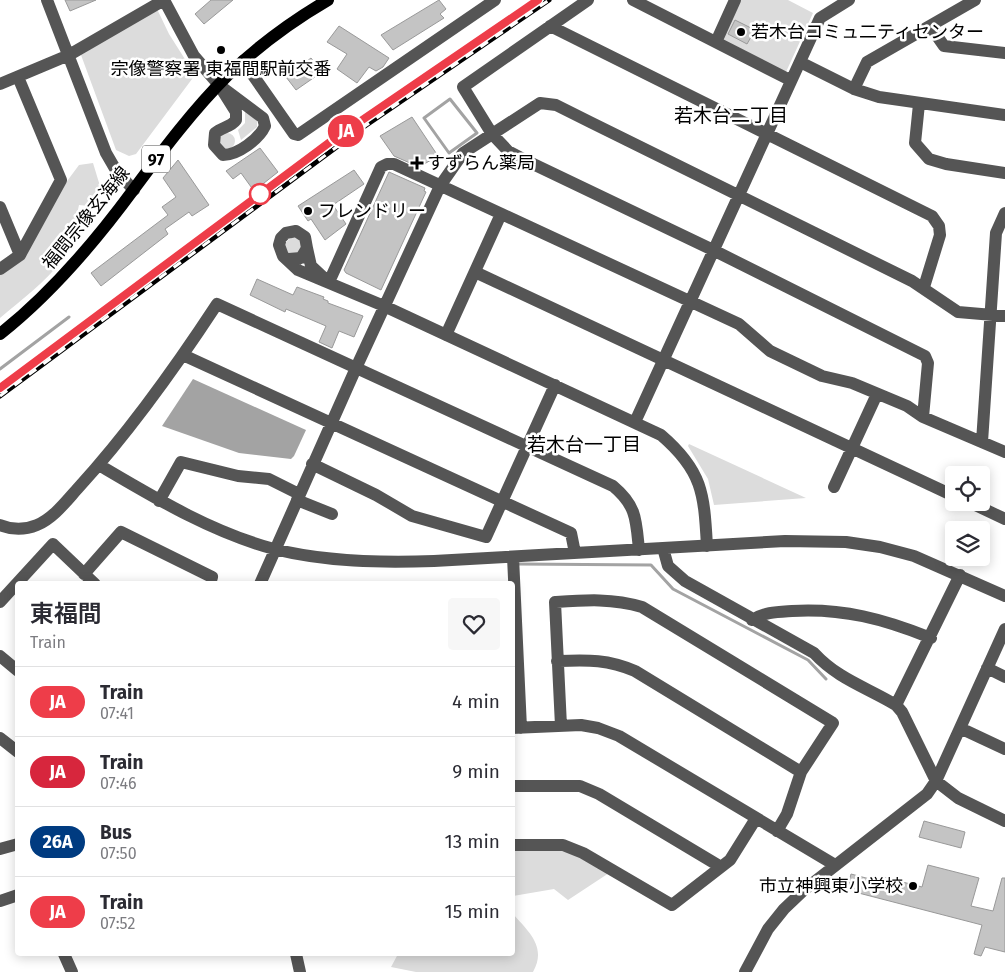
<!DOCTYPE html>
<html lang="en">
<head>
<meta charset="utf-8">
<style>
  body { margin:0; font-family:"Fira Sans","Noto Sans JP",sans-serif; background:#f7f7f7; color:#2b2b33; height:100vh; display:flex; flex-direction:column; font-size:19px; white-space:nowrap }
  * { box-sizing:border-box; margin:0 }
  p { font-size:16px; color:#7c7c81 }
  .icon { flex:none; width:28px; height:28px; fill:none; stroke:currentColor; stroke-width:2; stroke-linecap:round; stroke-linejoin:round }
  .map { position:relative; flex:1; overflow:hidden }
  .drawer { position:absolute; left:15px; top:581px; width:500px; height:375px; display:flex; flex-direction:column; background:#fff; border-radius:5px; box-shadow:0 2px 12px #0003 }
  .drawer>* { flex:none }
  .badge { padding:0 10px; border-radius:16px; font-size:18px; line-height:32px }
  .buttons { position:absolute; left:945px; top:466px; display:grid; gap:10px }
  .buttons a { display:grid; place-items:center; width:45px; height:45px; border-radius:5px; background:#fff; box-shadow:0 2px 12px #0003; font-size:25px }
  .map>.badge { position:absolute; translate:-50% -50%; box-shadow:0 0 0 2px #fff }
  .round { display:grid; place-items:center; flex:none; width:52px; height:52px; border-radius:5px; background:#f7f7f7 }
  .headline { display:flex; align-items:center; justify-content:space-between; height:85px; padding:0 15px }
  h1 { font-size:24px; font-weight:600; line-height:38px }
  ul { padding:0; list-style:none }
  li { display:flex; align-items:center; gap:15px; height:70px; padding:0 15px; border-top:1px solid #e1e1e2 }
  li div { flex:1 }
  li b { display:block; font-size:19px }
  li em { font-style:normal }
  li .badge { min-width:55px; font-weight:700; text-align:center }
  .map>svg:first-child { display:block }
  .green { fill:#dcdcdc }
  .water { fill:#a3a3a3 }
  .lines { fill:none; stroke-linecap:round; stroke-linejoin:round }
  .stream { stroke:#a3a3a3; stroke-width:3 }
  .building { fill:#c4c4c4; stroke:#999 }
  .minor { stroke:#555; stroke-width:12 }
  .major { stroke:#000; stroke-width:12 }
  .rail-casing { stroke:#000; stroke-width:5 }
  .rail { stroke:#fff; stroke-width:3; stroke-dasharray:9; stroke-linecap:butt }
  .line-casing { stroke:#fff; stroke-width:11 }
  .line { stroke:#ee3d49; stroke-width:8 }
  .poi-dot { fill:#000; stroke:#fff; stroke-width:2 }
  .stop-dot { fill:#fff; stroke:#ee3d49; stroke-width:2.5 }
  .labels { text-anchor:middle; stroke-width:5; stroke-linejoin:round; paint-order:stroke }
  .shield { fill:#fff; stroke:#4c4c4c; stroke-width:1 }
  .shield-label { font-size:16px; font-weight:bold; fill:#000 }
  .poi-label { font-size:18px; fill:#000; stroke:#fff; text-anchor:start }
  .street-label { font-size:18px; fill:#000; stroke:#fff }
  .neighbourhood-label { font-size:19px; fill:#000; stroke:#fff }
</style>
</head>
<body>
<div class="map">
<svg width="1005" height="972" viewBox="0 0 1005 972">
  <rect width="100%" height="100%" fill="#fff"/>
  <path class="green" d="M741,0H788L813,13L786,72L724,41L723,35Z
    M153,10L158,11L169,34L195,75L136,154L129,156L116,150L81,55Z
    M245,110L257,121V127L241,140L238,130L245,123Z
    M219 141a8 8 0 1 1 16 0a8 8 0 1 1-16 0Z
    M93,163L100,186L89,206L79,205C75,222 73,245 62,260C46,282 21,300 0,318V275L24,258L56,196L79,165Z
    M296,236L302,241L300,253H288C281,245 287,239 296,236Z
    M689,444L806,498L714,505L708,479L688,446Z
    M539,848L569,852L609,873L568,900L554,889L513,896V850Z
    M513,914C529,932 547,947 533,972H416L391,967L398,954H512Z"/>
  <path class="water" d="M193,379L306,430L294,456L291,459L239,453L162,426Z"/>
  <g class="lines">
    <path class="stream" d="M450,99L477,133L449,153L424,118Z
      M0,369L69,317
      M518,564L651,565L673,589L808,660L826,679"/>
  </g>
  <path class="building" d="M65,0H96L70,11Z
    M211,0H233L204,24L195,14Z
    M439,0L446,9L440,14L444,18L393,50L381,35Z
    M735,20L755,30L747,44L728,34Z
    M339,26L389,58L383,67L376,71L369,67L357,83L337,69L347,54L327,42Z
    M311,58L322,72L296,90L286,77Z
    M412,117L438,156L419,167L394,156L380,136Z
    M260,148L278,172L254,191L241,173L233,179L226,171Z
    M178,160L209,205L192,216L189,212L165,229L168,234L101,286L91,273L168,215L162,207L176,197L163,178Z
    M354,170L364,184L333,205L346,224L325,240L311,219L308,221L298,206Z
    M389,172L425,188L424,191L426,192L381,290L346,273L344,270Z
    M257,279L293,295L297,287L324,297L323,299L328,301V303L363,316L354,337L339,331L332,348L319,342L326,326L286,309L285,312L250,295Z
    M924,821L965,832L961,848L919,837Z
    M928,865L979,878L971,906L993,911L1002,878H1005V952L985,947L981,956L974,954L982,925L847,890L851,874L881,882L883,877L922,887Z"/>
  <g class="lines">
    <path class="minor" d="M47,0L106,153L117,172L134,190
      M164,0L194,56L219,85
      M588,0L463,87L492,134L508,151L531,163L713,250L925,356L928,363L923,417
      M633,0L790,80
      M550,26L932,216L939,226L940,235L924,287
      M930,26L944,46L1005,53
      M716,42L735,0
      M243,61L294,134L298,135L495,0
      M800,62L854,89L879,97L1005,115
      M0,84L69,55L164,0
      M219,85L263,118L265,126C259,139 238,155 223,155L214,145L215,133C222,127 231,127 236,120V112Z
      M854,89L867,62L975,0
      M919,104L915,143L929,159L946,164L1005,173
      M0,207L20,255
      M307,248L311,266L325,279
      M289,259L301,258L307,248L305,237L296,231L286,233L281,238L279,245L283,256L298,270L384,306L661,435C703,471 704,494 707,546
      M0,269L20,255L61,180L18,77
      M475,272L954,496
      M329,282L381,167L387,164H394L739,324L770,351L822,376L852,383L907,406L923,417L1005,452
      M446,335L501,214
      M183,355L571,533L575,553
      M635,422L820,18L849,0
      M982,442L996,233L1005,213
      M312,464L376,495L412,516L486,537L555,385
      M99,465C155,498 211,532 274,549C326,562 381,563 434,561L785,541L846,542L880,547L914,556L1005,596
      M834,487L877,394
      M297,500L332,514
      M159,501L181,462L238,476L269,479L299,494
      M969,502L1005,519
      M0,525C12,530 25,530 37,525C54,518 67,500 79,487C131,430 175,368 217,304L613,486C637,506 636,520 639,550
      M663,548L668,566L685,581L814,653C838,679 866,687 896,705
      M513,557L521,728
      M84,574L121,532L212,577L210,584
      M960,575L896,705L902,712L936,781L958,798L1005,821
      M260,584L356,368L440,186L463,153L540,103L556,105L590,122L912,281L958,312L1005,316
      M0,602L53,544L95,584
      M752,620C765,612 777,612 792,611C843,608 884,619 931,638
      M0,656L18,671
      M557,661C588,660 607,659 635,671L801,772L833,723L642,607C613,598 585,600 555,602L561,726
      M987,668L1005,677
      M512,728L581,725L598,728L619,736L835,865
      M960,728L1005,749
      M0,738L18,752
      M512,786H580L599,794L721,867
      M777,831L787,814L801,772
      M512,845H563L583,853L672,905L730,860L755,820
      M0,849L18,844
      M0,901L18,895
      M64,954L72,972
      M296,954L300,972
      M745,972L768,929L784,909L804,890L927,794L936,781L1005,629"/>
    <path class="major" d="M0,334C52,293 95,242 134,189C163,150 193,110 228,75C258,46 292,21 328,0"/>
    <g class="rail-casing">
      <path id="rail" d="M76,331L354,126
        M0,396L365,126L549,0"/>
    </g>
    <use href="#rail" class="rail"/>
  </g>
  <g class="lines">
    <g class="line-casing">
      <path id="line" d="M0,388L330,142L538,0"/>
    </g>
    <use href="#line" class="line"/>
  </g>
  <g class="poi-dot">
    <circle cx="741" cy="32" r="5"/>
    <circle cx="221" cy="50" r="5"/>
    <path d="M414.5 155.5h5v5h5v5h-5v5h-5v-5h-5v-5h5z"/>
    <circle cx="308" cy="211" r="5"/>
    <circle cx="913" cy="886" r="5"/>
  </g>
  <circle class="stop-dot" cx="260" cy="194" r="10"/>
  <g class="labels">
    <rect class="shield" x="142" y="145.5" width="28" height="27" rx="4"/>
    <g class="shield-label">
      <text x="156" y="165">97</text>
    </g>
    <g class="poi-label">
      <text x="751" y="38">若木台コミュ二ティセンター</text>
      <text x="221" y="75" text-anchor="middle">宗像警察署 東福間駅前交番</text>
      <text x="427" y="169">すずらん薬局</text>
      <text x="318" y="217">フレンドリー</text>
      <text x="903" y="892" text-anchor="end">市立神興東小学校</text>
    </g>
    <g class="street-label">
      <text transform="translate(86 218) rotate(-51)" y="6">福間宗像玄海線</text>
    </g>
    <g class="neighbourhood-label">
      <text x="731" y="122">若木台二丁目</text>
      <text x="584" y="451">若木台一丁目</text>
    </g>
  </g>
</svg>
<div class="buttons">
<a><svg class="icon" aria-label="locate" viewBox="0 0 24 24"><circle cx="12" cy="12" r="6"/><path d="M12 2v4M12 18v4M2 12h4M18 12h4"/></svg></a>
<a><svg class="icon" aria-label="layers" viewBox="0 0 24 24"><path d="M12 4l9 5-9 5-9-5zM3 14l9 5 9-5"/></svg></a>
</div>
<b class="badge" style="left:346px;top:131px;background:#ee3d49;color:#fff">JA</b>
<section class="drawer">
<div class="headline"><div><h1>東福間</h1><p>Train</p></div><a class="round"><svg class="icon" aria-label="heart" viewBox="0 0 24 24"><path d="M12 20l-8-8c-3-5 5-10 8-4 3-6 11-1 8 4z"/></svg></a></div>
<ul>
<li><span class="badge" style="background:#ee3d49;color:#fff">JA</span><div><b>Train</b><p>07:41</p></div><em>4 min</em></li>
<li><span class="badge" style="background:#d7263d;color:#fff">JA</span><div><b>Train</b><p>07:46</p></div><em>9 min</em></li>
<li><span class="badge" style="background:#003b80;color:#fff">26A</span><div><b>Bus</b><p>07:50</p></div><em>13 min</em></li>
<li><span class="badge" style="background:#ee3d49;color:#fff">JA</span><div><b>Train</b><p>07:52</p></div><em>15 min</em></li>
</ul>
</section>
</div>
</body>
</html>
